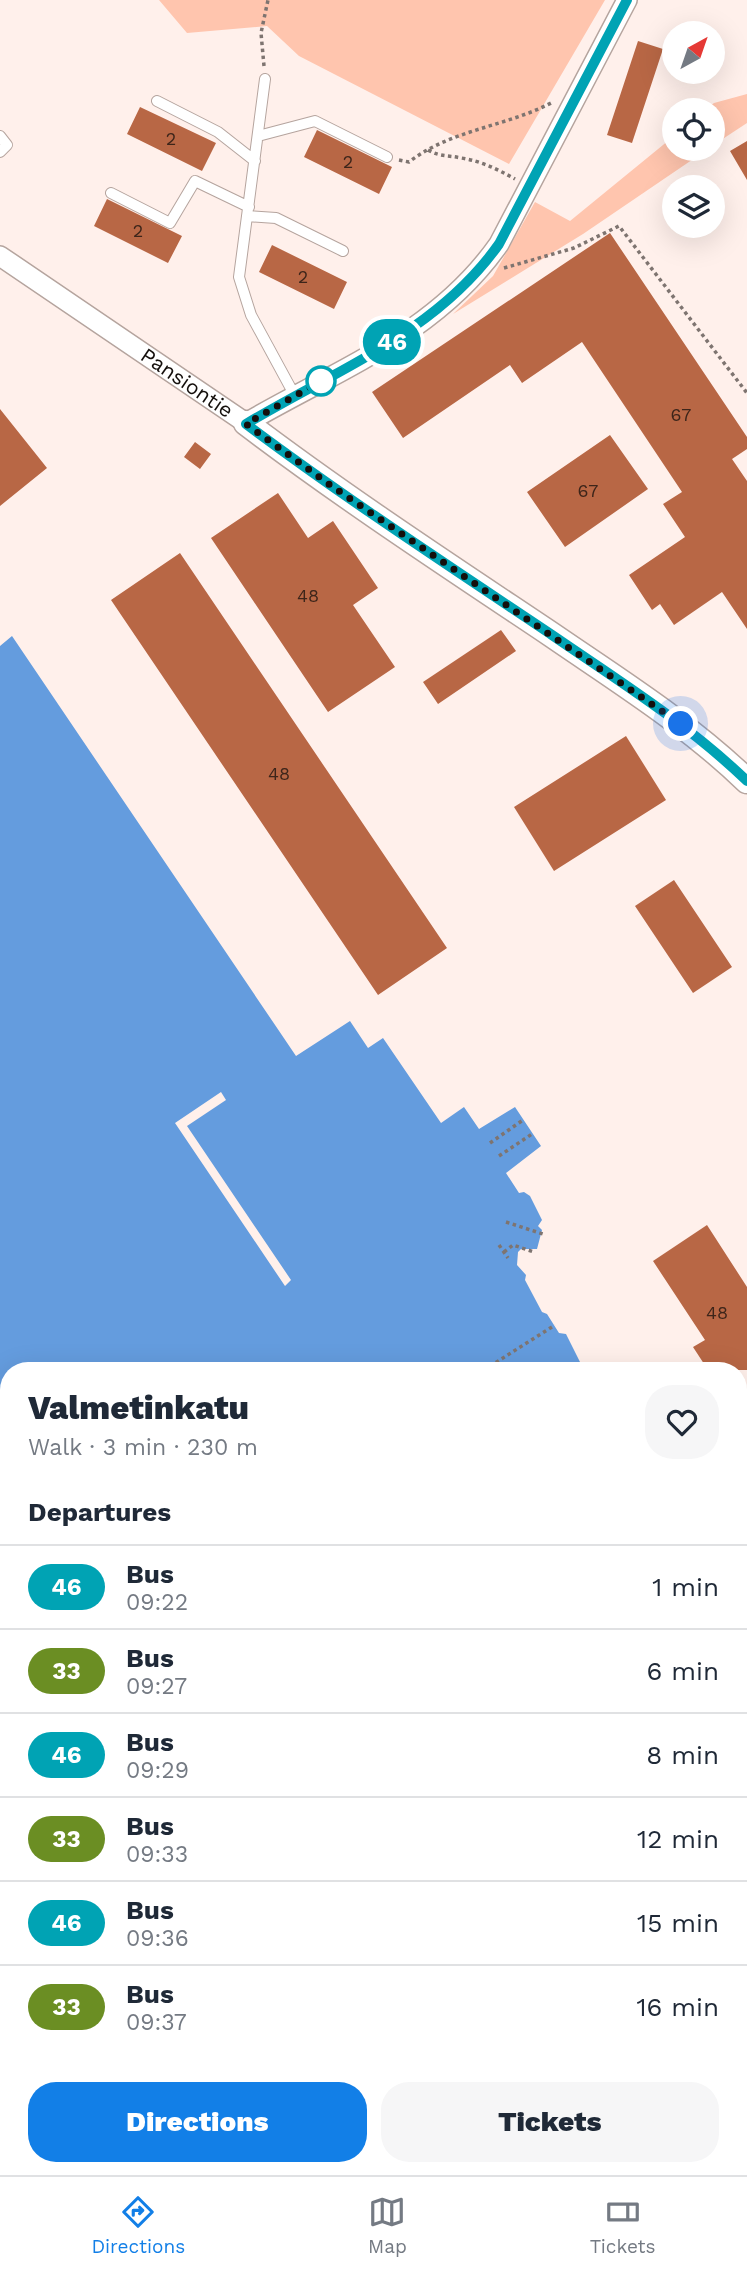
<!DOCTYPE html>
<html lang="en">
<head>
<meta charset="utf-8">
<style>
  body { margin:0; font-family:"Work Sans",sans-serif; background:#f6f6f7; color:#1f2937; height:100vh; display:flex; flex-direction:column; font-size:26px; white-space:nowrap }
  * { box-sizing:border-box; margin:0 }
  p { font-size:23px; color:#747a83 }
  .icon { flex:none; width:38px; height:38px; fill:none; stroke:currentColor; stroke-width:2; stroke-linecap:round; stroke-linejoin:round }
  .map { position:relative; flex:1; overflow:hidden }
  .drawer { position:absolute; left:0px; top:1362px; width:747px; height:814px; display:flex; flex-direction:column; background:#fff; border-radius:28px 28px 0 0; box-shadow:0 7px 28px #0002 }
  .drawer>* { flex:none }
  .badge { padding:0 14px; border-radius:23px; font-size:24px; line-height:46px }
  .needle { width:46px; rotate:40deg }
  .fabs { position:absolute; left:662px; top:21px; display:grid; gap:14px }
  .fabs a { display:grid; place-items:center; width:63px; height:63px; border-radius:50%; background:#fff; box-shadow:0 7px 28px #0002; font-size:35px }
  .you { position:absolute; width:35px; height:35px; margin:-18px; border:5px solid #fff; border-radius:50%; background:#1a73e8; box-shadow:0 0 0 10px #1a73e833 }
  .map>.badge { position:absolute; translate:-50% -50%; box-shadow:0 0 0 4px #fff }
  h2 { padding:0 28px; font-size:26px; line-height:63px }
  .round { display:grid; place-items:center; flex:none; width:74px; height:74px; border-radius:28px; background:#f6f6f7 }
  .overview { display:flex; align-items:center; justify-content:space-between; height:119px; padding:0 28px }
  h1 { font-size:33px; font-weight:800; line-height:52px }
  .action { display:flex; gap:14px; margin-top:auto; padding:14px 28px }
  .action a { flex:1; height:80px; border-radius:28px; background:#127fe7; color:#fff; font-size:28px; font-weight:800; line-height:80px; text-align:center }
  .action a+a { background:#f6f6f7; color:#1f2937 }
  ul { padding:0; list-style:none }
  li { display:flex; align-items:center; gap:21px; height:84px; padding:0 28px; border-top:2px solid #e0e1e3 }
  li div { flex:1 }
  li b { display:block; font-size:26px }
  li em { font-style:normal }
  li .badge { min-width:77px; font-weight:700; text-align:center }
  .tabs { display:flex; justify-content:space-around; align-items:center; height:98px; border-top:2px solid #e0e1e3; background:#fff; font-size:19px; color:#747a83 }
  .tabs a { display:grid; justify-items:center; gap:4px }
  .tabs .selected { color:#127fe7 }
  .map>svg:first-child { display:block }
  .green { fill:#ffc5ae }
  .water { fill:#649cde }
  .pier { fill:#fff0eb }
  .building { fill:#b86745 }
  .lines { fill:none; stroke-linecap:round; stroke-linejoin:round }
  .service-casing { stroke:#b5a49e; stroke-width:12 }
  .minor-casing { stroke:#b5a49e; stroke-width:22 }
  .tertiary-casing { stroke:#b5a49e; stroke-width:27 }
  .path { stroke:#7e7470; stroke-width:3.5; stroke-dasharray:3.5 3.5; stroke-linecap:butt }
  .service { stroke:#fff; stroke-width:10 }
  .minor { stroke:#fff; stroke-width:19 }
  .tertiary { stroke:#fff; stroke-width:24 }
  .line-casing { stroke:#fff; stroke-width:16 }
  .line { stroke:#00a3b4; stroke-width:10 }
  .walk { stroke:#140f0c; stroke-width:7; stroke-dasharray:0 12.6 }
  .stop-dot { fill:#fff; stroke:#00a3b4; stroke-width:3.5 }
  .labels { text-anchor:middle; stroke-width:5; stroke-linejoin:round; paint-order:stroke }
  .number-label { font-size:18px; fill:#3d251a }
  .street-label { font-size:21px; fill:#140f0c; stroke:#fff }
</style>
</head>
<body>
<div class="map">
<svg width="747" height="2175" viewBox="0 0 747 2175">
  <rect width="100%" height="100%" fill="#fff0eb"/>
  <path class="green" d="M159,0H605L509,164L299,56L267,26L187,33Z
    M747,94V123L712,146V110H705L714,103Z
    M674,136V149H708L583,234L453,314L493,276L535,202L570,221Z
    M739,2058L747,2067V2142L739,2149Z"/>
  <path class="water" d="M12,636L296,1056L350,1021L368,1048L383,1038L441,1123L464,1107L479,1129L515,1107L541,1146L506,1173L519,1193L524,1192L530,1196L542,1220L538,1226L542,1230L537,1249H521L518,1252L517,1265L526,1275L525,1280L542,1312L547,1314L559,1333L566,1334L584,1370H9V2166H446L455,2175H0V646Z"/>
  <path class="pier" d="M221,1092L226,1100L187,1126L291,1280L285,1286L175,1123Z"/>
  <path class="building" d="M638,41L663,49L632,143L607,135Z
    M140,107L216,143L202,171L127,134Z
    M317,130L392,167L379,194L304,157Z
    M747,141V180L730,151Z
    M107,199L182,236L168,263L94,226Z
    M610,233L747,437V449L732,459L747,481V629L722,592L674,625L660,604L652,610L629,575L685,537L663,504L682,492L582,342L522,383L510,365L403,438L372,392Z
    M272,245L347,282L334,309L259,272Z
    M0,409L47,468L0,506Z
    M610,435L648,489L565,547L527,492Z
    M195,442L211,454L200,469L184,457Z
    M278,493L308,538L333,521L378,588L353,605L395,667L328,712L211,538Z
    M180,553L447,948L378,995L111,600Z
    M501,630L516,651L438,704L423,682Z
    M626,736L666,800L554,871L514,807Z
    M674,880L732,967L693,993L635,906Z
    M707,1225L747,1287V1370H708L693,1347L705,1340L653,1261Z"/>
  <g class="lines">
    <g class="service-casing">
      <path id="service" d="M265,79L239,277L251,315L295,396
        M157,101L218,132L255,161
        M0,136L7,145L0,152
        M258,136L315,121L387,157
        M111,193L170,223L195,181L249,207
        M247,216L276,218L343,251"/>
    </g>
    <g class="minor-casing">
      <g id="minor">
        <path id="s1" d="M0,256L246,423C337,370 436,334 499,244L627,0"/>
      </g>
    </g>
    <g class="tertiary-casing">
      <path id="tertiary" d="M246,423C345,498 449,566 552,635C619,681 688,724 747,781"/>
    </g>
    <path class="path" d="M264,66L261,33L268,0
      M428,150C440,157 448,155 461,158C481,161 497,169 515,179
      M399,160L409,162C452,129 506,127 553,102
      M504,268L574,248L619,226L747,393
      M490,1143L523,1120
      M499,1156L532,1134
      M506,1222L543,1234
      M499,1245L508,1258
      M504,1252L513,1245L534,1252
      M484,1370L555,1325
      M738,1717H747
      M738,2008L747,2007"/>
    <use href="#service" class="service"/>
    <use href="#minor" class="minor"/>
    <use href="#tertiary" class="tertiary"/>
  </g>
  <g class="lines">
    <g class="line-casing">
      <path id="line" d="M627,0L499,244C437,332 336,370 246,424C345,498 449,566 552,635C619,681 688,724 747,781"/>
    </g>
    <use href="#line" class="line"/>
    <path class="walk" d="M321,381L246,424L333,487L681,724"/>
  </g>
  <circle class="stop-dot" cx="321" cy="381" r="14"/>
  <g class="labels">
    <g class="number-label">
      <text x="171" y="145">2</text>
      <text x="348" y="168">2</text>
      <text x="138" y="237">2</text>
      <text x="303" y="283">2</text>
      <text x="681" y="421">67</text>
      <text x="588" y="497">67</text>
      <text x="308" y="602">48</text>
      <text x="279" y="780">48</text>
      <text x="717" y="1319">48</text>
    </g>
    <g class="street-label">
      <text dy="7" stroke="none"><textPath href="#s1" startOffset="226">Pansiontie</textPath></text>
    </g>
  </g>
</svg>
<div class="fabs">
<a><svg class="needle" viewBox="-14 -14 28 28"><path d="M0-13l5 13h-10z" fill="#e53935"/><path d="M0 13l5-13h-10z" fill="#747a83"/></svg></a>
<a><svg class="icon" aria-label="locate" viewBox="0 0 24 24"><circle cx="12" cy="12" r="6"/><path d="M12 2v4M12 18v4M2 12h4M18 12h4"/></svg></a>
<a><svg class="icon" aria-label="layers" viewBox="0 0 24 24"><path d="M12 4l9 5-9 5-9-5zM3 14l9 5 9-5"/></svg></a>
</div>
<div class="you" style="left:681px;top:724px"></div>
<b class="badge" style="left:392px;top:342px;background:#00a3b4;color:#fff">46</b>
<section class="drawer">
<div class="overview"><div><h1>Valmetinkatu</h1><p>Walk · 3 min · 230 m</p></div><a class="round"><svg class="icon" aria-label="heart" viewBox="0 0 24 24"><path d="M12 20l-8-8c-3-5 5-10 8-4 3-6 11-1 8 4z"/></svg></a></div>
<h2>Departures</h2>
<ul>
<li><span class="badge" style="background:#00a3b4;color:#fff">46</span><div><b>Bus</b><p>09:22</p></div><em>1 min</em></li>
<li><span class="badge" style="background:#6b8e23;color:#fff">33</span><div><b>Bus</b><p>09:27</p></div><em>6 min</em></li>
<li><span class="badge" style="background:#00a3b4;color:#fff">46</span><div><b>Bus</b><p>09:29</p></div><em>8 min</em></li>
<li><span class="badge" style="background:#6b8e23;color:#fff">33</span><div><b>Bus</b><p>09:33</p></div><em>12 min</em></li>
<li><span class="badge" style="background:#00a3b4;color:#fff">46</span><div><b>Bus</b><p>09:36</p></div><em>15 min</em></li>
<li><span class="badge" style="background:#6b8e23;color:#fff">33</span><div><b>Bus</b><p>09:37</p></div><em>16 min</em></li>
</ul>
<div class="action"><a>Directions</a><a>Tickets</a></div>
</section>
</div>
<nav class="tabs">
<a class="selected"><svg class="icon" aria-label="directions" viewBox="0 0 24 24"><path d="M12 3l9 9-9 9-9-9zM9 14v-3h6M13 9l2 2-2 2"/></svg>Directions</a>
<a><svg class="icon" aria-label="map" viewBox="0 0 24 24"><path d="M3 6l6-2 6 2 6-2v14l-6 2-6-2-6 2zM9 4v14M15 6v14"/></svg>Map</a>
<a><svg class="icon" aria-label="tickets" viewBox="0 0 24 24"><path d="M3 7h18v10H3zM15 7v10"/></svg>Tickets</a>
</nav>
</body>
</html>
